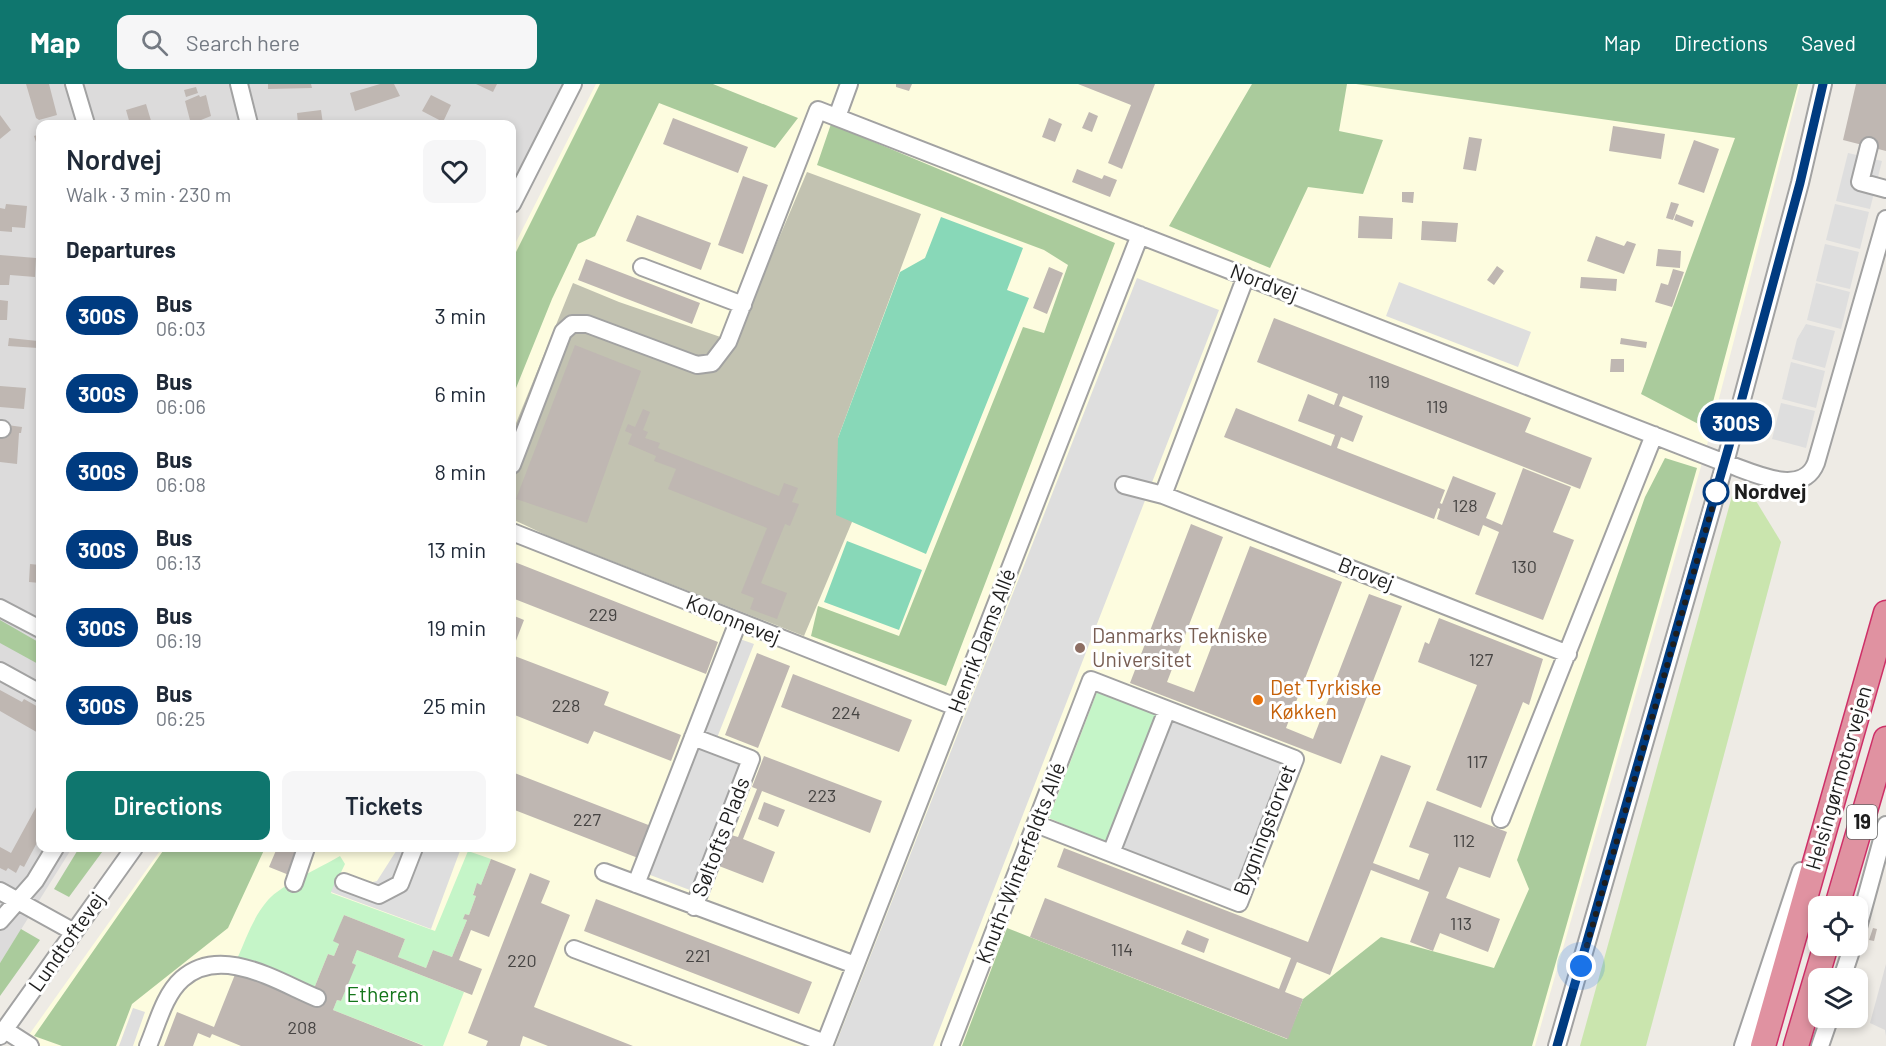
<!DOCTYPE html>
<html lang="en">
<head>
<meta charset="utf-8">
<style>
  body { margin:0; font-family:Barlow,sans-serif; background:#f6f6f7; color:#1f2937; height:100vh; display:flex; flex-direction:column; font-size:22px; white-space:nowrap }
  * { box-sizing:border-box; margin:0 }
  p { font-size:20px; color:#747a83 }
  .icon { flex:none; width:33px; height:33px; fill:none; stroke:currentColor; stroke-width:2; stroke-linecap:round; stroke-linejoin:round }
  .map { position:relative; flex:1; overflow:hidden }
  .panel { position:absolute; left:36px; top:36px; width:480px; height:732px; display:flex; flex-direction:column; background:#fff; border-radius:12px; box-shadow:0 3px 9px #0003 }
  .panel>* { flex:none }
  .badge { padding:0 12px; border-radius:20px; font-size:21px; line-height:39px }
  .buttons { position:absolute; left:1808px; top:812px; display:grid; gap:12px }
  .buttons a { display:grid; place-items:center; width:60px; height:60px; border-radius:12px; background:#fff; box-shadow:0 3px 9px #0003; font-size:30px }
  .you { position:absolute; width:30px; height:30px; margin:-15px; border:4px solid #fff; border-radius:50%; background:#1a73e8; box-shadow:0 0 0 9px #1a73e833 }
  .map>.badge { position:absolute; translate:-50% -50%; box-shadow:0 0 0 3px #fff }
  h2 { padding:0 30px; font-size:22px; line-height:54px }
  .round { display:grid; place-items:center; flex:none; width:63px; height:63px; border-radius:12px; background:#f6f6f7 }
  .overview { display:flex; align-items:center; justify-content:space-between; height:102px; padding:0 30px }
  h1 { font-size:28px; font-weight:600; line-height:45px }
  .primary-button { display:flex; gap:12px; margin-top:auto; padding:12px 30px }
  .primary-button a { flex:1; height:69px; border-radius:12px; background:#0f766e; color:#fff; font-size:24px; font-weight:600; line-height:69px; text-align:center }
  .primary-button a+a { background:#f6f6f7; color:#1f2937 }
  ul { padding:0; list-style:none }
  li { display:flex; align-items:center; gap:18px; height:78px; padding:0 30px }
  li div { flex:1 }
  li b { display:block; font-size:22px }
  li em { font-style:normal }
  li .badge { min-width:66px; font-weight:700; text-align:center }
  header { display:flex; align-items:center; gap:36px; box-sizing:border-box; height:84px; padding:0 30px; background:#0f766e; color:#fff }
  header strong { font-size:28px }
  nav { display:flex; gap:33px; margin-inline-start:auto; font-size:21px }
  .search { width:420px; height:54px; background:#f6f6f7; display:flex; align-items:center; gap:15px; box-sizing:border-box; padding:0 21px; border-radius:12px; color:#747a83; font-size:22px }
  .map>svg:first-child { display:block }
  .residential { fill:#dcdbdb }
  .education { fill:#fdfcdf }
  .construction { fill:#c2c2b1 }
  .grass { fill:#cae5ae }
  .forest { fill:#aacb9c }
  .park { fill:#c5f5c8 }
  .pitch { fill:#88d8b8 }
  .parking { fill:#dedede }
  .building { fill:#bfb7b2 }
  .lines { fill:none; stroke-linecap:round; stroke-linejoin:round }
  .minor-casing { stroke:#a2a2a2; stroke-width:20 }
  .highway-casing { stroke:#ce3068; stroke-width:27 }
  .minor { stroke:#fff; stroke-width:16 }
  .highway { stroke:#e092a1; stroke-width:24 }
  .line-casing { stroke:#fff; stroke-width:14 }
  .line { stroke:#003b80; stroke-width:9 }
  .walk { stroke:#1e1e1e; stroke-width:6; stroke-dasharray:0 10.8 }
  .stop-dot { fill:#fff; stroke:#003b80; stroke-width:3 }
  .education-dot { fill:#8d6e63; stroke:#fff; stroke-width:2 }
  .food-dot { fill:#e8710a; stroke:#fff; stroke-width:2 }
  .labels { text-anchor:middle; stroke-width:6; stroke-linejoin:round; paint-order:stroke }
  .number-label { font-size:18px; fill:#464443 }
  .shield { fill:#fff; stroke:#626262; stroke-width:1.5 }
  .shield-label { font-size:20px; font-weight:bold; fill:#1e1e1e }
  .street-label { font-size:21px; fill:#1e1e1e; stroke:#fff }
  .stop-label { font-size:21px; font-weight:bold; fill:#1e1e1e; stroke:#fff; text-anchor:start }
  .education-label { font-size:21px; fill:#785e54; stroke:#fff; text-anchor:start }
  .food-label { font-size:21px; fill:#c56008; stroke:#fff; text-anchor:start }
  .park-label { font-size:21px; fill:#13751a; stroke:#fff }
</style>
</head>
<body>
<header>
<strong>Map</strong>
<div class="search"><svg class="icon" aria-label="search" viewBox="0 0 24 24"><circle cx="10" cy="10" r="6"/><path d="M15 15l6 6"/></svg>Search here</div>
<nav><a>Map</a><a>Directions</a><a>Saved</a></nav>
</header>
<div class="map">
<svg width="1886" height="962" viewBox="0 0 1886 962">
  <rect width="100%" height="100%" fill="#eeebe5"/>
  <path class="residential" d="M0,0H580L512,118V40H40V764H72L0,879Z
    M1886,880V952L1885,946L1870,939Z"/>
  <path class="education" d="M596,0H1800L1706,365L1535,962H21L162,764H512V166Z"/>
  <path class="construction" d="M807,88L921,130L838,354L852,438L804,552L548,452L512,435V349L573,199L619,218L735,258Z"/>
  <path class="grass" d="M1732,412H1753L1781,458L1646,962H1580Z"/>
  <path class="forest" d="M600,0H713L798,34L775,64L659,19L595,152L578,160L552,215L512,314V176Z
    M1252,0H1347L1339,47L1383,56L1363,110L1308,103L1270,184L1169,142Z
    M1356,0H1798L1706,344L1641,310L1735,54Z
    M831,40L1115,159L946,602L811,552L818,522L899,552L1023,243L1044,249L1068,181L1044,166L817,81Z
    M1665,374L1697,384L1532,962H962L1007,844L1287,955L1303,915L1381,853L1494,884L1529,805L1517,776L1645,413Z
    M0,536L40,559V581L0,559Z
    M79,764H105L69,813L54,805Z
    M165,764H265L228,844L132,920L116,962H62L34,952Z
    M21,845L40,856L0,912V879Z"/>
  <path class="park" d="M1097,608L1157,631L1107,759L1049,734Z
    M468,767L491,775L481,801L477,800L473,810L476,812L469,831L465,830L464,835L467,836L452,873L433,866L426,884L398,873L405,855L344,831L334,857L339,860L334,872L328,870L313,907L237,875C246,855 253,833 268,816C281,801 320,784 340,772L345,780L331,809L435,847Z
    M357,866L464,908L443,962H425L333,926L337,916L341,917L355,881L352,879Z"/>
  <path class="pitch" d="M941,133L1023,164L1007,206L1029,214L926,470L836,431L838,354L900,188L925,174Z
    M847,457L922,486L899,546L824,518Z"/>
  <path class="parking" d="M1848,69L1882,77L1870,125L1836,117Z
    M1835,120L1869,128L1860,165L1826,156Z
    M1825,160L1859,168L1850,205L1816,197Z
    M1137,194L1219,226L933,962H835Z
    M1399,198L1531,248L1518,283L1386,232Z
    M1816,199L1850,208L1841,245L1807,236Z
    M1806,240L1835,247L1825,284L1792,275L1797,255Z
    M1791,278L1825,287L1816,324L1782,315Z
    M1781,319L1815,327L1806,364L1772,355Z
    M737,554L754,560L713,664L746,677L695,808L645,789Z
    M1157,631L1298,683L1246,813L1107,759Z
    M398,764H461L431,845L331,808L338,791L369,799L377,797Z
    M133,924L145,928L133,962H119Z"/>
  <path class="building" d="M26,0H49L57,31L39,36L36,34Z
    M268,0H311L312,4L268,5Z
    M380,0H394L400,12L355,27L350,9Z
    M476,0H497L493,8Z
    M896,0H912L909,7L896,3Z
    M1078,0H1155L1122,85L1108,79L1131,21Z
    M1856,0H1886V67L1843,56Z
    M196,3L198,9L186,13L184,6Z
    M199,11L200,13L206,11L211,32L191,40L185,17Z
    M431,11L451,21L443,38L422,27Z
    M146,20L152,40H130L126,26Z
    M321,26L323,40H298L297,29Z
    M1089,28L1098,32L1092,48L1082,44Z
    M0,31L11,46L0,55Z
    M673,34L748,63L738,89L663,60Z
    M1049,34L1062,40L1055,58L1042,53Z
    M1613,42L1665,50L1661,75L1609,67Z
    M40,50V70L34,52Z
    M1469,53L1482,55L1476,87L1463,85Z
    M1694,56L1719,65L1704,109L1678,100Z
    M1077,85L1102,95L1104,91L1117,96L1110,113L1072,98Z
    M743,92L768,101L743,170L718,161Z
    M1402,108H1414L1413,119L1402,118Z
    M1671,118L1679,120L1673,136L1666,134Z
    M6,120L27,122L25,144L12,143V148L0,147V124L5,125Z
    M1676,130L1694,137L1692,143L1674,136Z
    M637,131L711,159L701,186L626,157Z
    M1359,132L1393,134L1392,155L1358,154Z
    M1422,137L1458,139L1456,158L1421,156Z
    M1596,152L1624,162L1627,157L1636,160L1624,190L1587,177Z
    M1658,165L1681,167L1680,184L1656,182Z
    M0,171L36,174L35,193L10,191L9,201H0Z
    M586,175L700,219L692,240L578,196Z
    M1497,182L1504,187L1494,201L1487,196Z
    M1049,183L1063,189L1047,230L1033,224Z
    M1673,185L1684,188L1672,223L1655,218L1661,199L1668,201Z
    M1581,193L1617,195L1616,207L1580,204Z
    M0,216L8,217L7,236H0Z
    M1274,234L1531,334L1525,348L1592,374L1580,405L1343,312L1339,322L1363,332L1353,358L1341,353L1337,364L1445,406L1440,419L1442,420L1453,392L1496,409L1486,434L1502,441L1523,384L1571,403L1553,448L1574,456L1543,536L1475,510L1499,448L1483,441L1479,452L1437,435L1440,425L1438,424L1434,435L1224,353L1236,324L1331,362L1335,351L1298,337L1308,310L1334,321L1338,310L1257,278Z
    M9,254L38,257V264L8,262Z
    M1621,254L1647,258L1646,264L1620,260Z
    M575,261L641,287L587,439L516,415Z
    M1611,275H1624V288H1610Z
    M0,302L26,304L24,325L0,323Z
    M643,325L650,328L643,346L648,348L645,354L660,359L658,364L779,412L784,399L798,404L792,418L799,420L790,442L785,440L761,499L787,509L777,535L750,525L754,514L741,509L767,444L668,405L676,385L654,377L656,372L628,360L632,350L625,347L628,340L635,343Z
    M7,341L22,343L21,349H19L17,380L0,378V350Z
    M1191,440L1223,453L1167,598L1194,608L1250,462L1342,498L1286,644L1313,655L1369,510L1402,522L1341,680L1130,599Z
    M512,477L718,558L706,590L512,514Z
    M30,480L40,481V499L29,498Z
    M512,531L524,536L512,567Z
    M1439,534L1543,575L1529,621L1523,618L1481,724L1436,706L1477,601L1418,578L1425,558L1429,560Z
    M757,569L790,582L758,664L725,651Z
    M512,571L609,608L604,621L681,651L671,677L594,647L588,660L512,630Z
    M793,590L912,636L899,668L781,623Z
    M0,606L22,618L24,615L40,624V650L0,627Z
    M1381,671L1411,682L1373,779L1419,796L1429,770L1409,763L1427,717L1507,748L1490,794L1459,783L1446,814L1500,835L1488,868L1440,849L1433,867L1410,858L1429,808L1371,786L1330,891L1297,878L1285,908L1303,915L1288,955L1030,853L1045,814L1279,905L1291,874L1057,783L1064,764L1308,858Z
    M764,672L882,717L870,749L762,707L743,755L775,768L763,799L719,782L731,751L738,753L757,705L752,703Z
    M512,688L651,742L638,774L512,725Z
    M40,716V753L24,783L20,781L16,789L8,784L6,787L0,784V763L11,769Z
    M764,718L785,726L778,743L758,735Z
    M277,764H300L289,791L269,783Z
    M491,775L516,785L489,853L471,846L459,876L482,885L472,911L357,866L352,879L356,881L341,917L337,916L333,926L424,962H241L212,950L210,954L198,949L193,962H164L177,928L214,943L236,888L315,919L313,907L328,870L334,872L339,860L333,857L344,831L405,855L398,873L426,884L433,866L452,873L467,836L463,835L465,830L469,831L476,812L473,811L477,799L481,801Z
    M530,789L550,797L541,819L570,831L534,923L633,962H548L523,952L520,962H486L488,957L468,949Z
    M596,815L812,898L799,930L584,847Z
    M1873,844L1877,845L1874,857L1869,856Z
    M1187,846L1209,855L1204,869L1181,860Z"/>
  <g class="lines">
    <g class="minor-casing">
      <path id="minor" d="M74,0L86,40
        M239,0L249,40
        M837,33L849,0
        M1869,62L1860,98L1886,105
        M512,120L573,0
        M642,183L743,221
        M0,345H2
        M512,381L563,248L572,240H587L697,281L712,279L728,258L818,26L1725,379C1750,387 1802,415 1816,379L1886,135
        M1124,401L1163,411L1568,570
        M1163,411L1246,192
        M512,448L956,623
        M0,524L40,545
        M0,587L40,609
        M693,653L751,675L694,823
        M1501,735L1654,351
        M1111,769L1167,626
        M604,788L855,881
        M344,798L379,811L400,800L414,764
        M294,799L306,764
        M636,800L738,538
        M0,807L74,848
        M0,837L35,797L55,764
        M1857,847L1886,741
        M574,865L825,959
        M1842,894L1853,861
        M5,946L30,962
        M0,952L134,764
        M148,962C157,941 164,911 182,895C221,860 278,898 317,914
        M824,962L1140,151
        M950,962L1091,596L1295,675L1239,819L1036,740
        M1557,962L1725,379L1800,99L1823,0
        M1743,962L1801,787
        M1820,962L1830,933"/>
    </g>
    <g class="highway-casing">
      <path id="highway" d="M1837,822L1886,655
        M1763,962L1886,529
        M1796,962L1826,861"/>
    </g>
    <use href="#minor" class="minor"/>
    <use href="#highway" class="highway"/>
  </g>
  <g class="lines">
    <g class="line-casing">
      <path id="line" d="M1557,962L1731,355L1800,99L1823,0"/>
    </g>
    <use href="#line" class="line"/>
    <path class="walk" d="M1581,882L1719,400L1716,408"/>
  </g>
  <circle class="stop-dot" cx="1716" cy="408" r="12"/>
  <circle class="education-dot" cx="1080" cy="564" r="6"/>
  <circle class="food-dot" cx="1258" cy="616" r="6"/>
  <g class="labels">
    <g class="number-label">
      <text x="1379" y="304">119</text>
      <text x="1437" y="329">119</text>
      <text x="1465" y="428">128</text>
      <text x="1524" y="489">130</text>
      <text x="603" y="537">229</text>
      <text x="1481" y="582">127</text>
      <text x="566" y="628">228</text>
      <text x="846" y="635">224</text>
      <text x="1477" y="684">117</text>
      <text x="822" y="718">223</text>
      <text x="587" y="742">227</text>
      <text x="1464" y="763">112</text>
      <text x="1461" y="846">113</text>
      <text x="1122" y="872">114</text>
      <text x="698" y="878">221</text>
      <text x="522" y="883">220</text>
      <text x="302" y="950">208</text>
    </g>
    <rect class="shield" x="1847" y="721" width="30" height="34" rx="4.5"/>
    <g class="shield-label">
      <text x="1862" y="745">19</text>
    </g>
    <g class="street-label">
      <text transform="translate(1264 199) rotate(21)" y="7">Nordvej</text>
      <text transform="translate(1366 490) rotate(21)" y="7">Brovej</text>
      <text transform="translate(733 536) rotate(22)" y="7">Kolonnevej</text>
      <text transform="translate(982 557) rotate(-69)" y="7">Henrik Dams Allé</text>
      <text transform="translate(1839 694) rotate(-74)" y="7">Helsingørmotorvejen</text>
      <text transform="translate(1265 746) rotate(-69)" y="7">Bygningstorvet</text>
      <text transform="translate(721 753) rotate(-69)" y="7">Søltofts Plads</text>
      <text transform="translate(1021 779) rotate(-69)" y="7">Knuth-Winterfeldts Allé</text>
      <text transform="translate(67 858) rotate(-55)" y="7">Lundtoftevej</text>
    </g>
    <g class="stop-label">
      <text x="1734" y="415">Nordvej</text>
    </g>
    <g class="education-label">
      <text x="1092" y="559">Danmarks Tekniske<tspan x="1092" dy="24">Universitet</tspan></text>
    </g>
    <g class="food-label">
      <text x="1270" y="611">Det Tyrkiske<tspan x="1270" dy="24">Køkken</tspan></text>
    </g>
    <g class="park-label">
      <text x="383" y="918">Etheren</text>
    </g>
  </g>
</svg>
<div class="buttons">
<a><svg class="icon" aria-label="locate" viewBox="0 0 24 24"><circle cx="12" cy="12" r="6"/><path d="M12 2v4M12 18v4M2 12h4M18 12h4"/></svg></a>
<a><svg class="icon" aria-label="layers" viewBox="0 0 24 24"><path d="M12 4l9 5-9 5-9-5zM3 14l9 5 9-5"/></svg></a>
</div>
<div class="you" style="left:1581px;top:882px"></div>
<b class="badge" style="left:1736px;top:338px;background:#003b80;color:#fff">300S</b>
<section class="panel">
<div class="overview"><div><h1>Nordvej</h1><p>Walk · 3 min · 230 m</p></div><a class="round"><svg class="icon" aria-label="heart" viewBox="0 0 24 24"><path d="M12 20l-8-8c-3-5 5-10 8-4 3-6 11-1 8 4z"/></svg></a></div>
<h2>Departures</h2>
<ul>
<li><span class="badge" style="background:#003b80;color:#fff">300S</span><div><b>Bus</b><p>06:03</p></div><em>3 min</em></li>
<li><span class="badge" style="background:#003b80;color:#fff">300S</span><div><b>Bus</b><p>06:06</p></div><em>6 min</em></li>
<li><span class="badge" style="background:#003b80;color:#fff">300S</span><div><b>Bus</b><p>06:08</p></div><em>8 min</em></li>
<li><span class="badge" style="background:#003b80;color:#fff">300S</span><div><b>Bus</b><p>06:13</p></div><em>13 min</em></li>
<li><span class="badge" style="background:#003b80;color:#fff">300S</span><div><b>Bus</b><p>06:19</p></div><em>19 min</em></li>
<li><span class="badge" style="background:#003b80;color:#fff">300S</span><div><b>Bus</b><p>06:25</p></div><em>25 min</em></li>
</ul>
<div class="primary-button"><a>Directions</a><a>Tickets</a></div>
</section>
</div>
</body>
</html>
